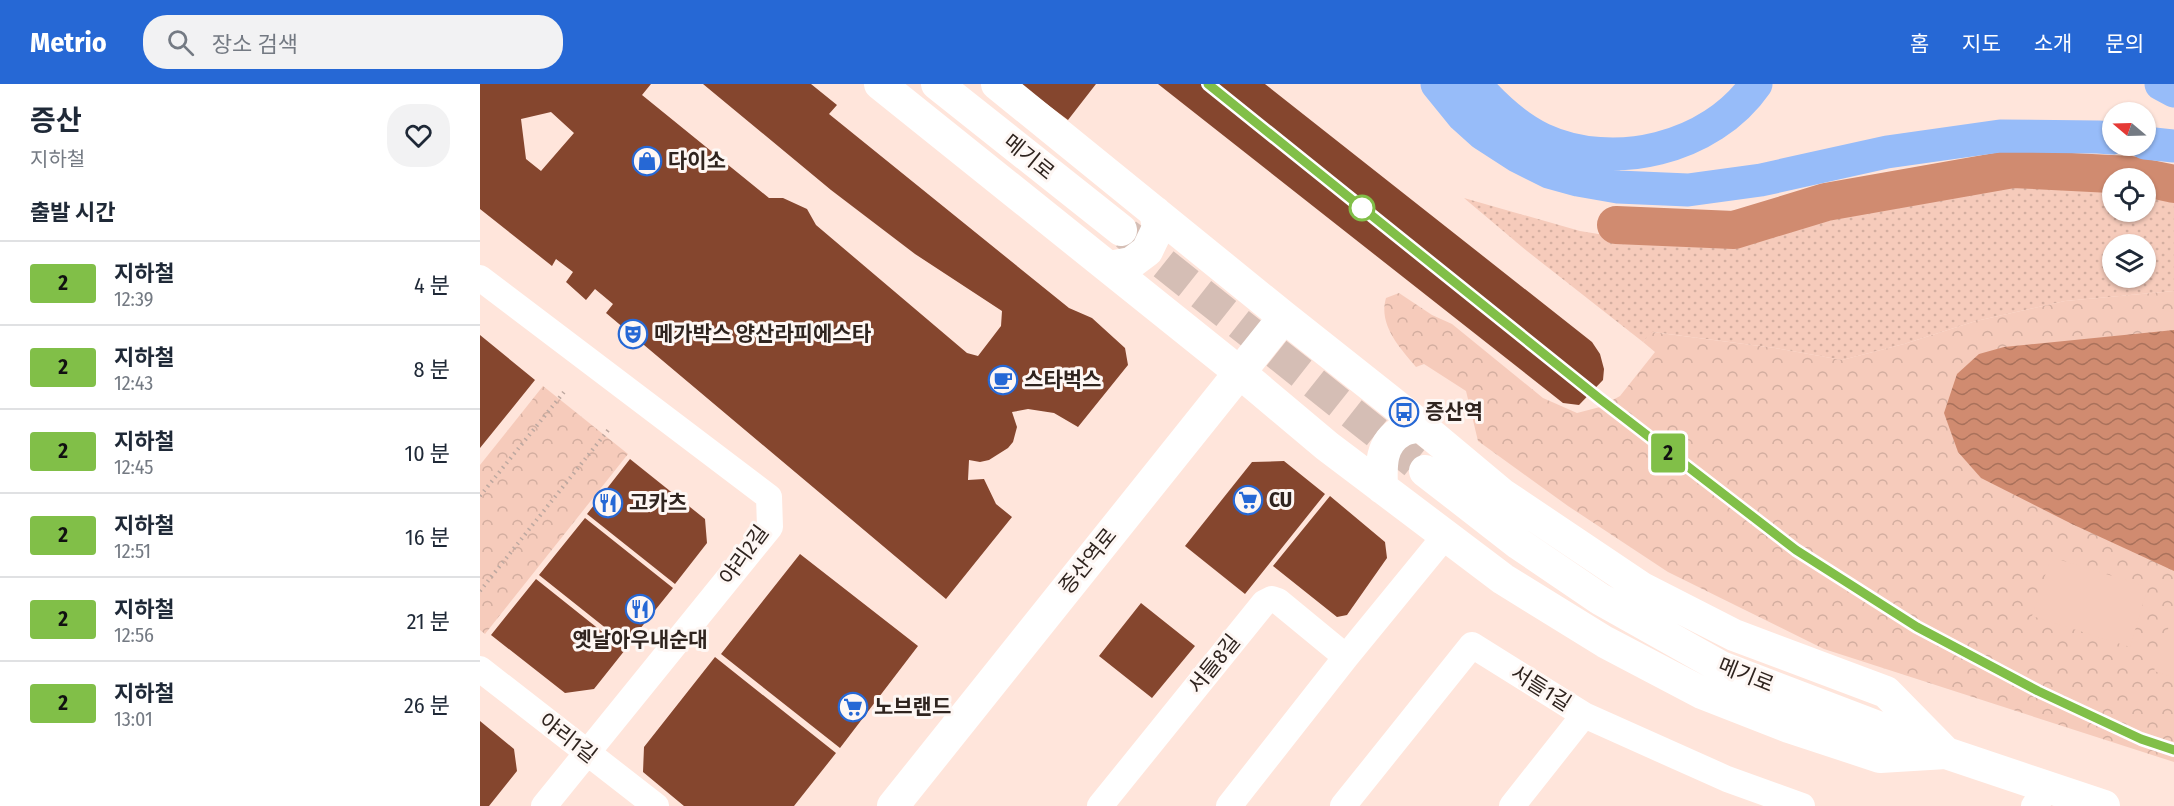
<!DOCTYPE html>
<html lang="ko">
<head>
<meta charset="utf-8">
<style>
  body { margin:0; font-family:"Fira Sans Condensed","Noto Sans KR",sans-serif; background:#f2f2f3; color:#1f2937; height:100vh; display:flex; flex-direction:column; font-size:22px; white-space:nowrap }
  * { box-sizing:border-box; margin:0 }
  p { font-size:20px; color:#747a83 }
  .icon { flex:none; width:33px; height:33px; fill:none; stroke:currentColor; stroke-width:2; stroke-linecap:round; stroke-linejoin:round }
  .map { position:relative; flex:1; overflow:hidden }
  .drawer { display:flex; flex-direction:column; background:#fff; width:480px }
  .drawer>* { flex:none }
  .badge { padding:0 12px; border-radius:4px; font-size:21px; line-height:39px }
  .needle { width:39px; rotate:289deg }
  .buttons { position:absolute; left:1622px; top:18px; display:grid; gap:12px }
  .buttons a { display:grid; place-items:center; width:54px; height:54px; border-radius:50%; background:#fff; box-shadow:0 2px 4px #0004; font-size:30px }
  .map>.badge { position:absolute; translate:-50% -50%; box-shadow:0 0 0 3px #fff }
  h2 { padding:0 30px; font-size:22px; line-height:54px }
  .round { display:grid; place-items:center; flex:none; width:63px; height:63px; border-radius:24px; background:#f2f2f3 }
  .head { display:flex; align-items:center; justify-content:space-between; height:102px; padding:0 30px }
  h1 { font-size:28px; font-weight:700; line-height:45px }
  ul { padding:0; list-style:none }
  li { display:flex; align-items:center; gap:18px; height:84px; padding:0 30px; border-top:2px solid #e0e1e3 }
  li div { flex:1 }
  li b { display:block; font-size:22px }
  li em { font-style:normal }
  li .badge { min-width:66px; font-weight:700; text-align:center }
  header { display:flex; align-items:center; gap:36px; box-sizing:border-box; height:84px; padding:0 30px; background:#2668d5; color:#fff }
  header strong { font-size:28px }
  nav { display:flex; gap:33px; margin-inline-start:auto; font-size:21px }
  .search { width:420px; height:54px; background:#f2f2f3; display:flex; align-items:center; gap:15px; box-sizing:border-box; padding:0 21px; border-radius:24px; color:#747a83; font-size:22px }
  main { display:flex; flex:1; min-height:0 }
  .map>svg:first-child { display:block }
  .grass { fill:url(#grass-dots); fill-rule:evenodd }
  .park { fill:url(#park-crowns) }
  .garden { fill:#f6cbbb }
  .water { fill:url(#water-waves) }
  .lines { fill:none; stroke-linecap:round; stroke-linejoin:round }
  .river { stroke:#d08b70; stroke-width:38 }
  .building { fill:#85462e; fill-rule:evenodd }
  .tertiary-tunnel { stroke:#d5beb5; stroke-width:32; stroke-dasharray:32 16; stroke-linecap:butt }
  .path { stroke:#bda8a0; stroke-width:4; stroke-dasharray:1.5 4.5; stroke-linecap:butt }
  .minor { stroke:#fff; stroke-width:26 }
  .tertiary { stroke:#fff; stroke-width:32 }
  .motorway { stroke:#97bcf9; stroke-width:33 }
  .rail { stroke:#928078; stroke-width:4.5; stroke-dasharray:10 10; stroke-linecap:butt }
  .line-casing { stroke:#fff; stroke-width:14 }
  .line { stroke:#81bf48; stroke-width:9 }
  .stop-dot { fill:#fff; stroke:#81bf48; stroke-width:3 }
  .labels { text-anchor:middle; stroke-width:6; stroke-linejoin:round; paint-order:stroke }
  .street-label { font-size:21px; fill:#2f241f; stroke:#fef7f4 }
  .poi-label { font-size:21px; font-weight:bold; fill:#2f241f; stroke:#fef7f4; text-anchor:start }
</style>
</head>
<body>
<header>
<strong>Metrio</strong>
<div class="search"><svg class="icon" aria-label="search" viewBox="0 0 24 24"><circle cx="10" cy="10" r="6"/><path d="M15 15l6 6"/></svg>장소 검색</div>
<nav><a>홈</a><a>지도</a><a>소개</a><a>문의</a></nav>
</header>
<main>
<section class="drawer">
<div class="head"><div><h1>증산</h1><p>지하철</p></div><a class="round"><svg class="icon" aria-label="heart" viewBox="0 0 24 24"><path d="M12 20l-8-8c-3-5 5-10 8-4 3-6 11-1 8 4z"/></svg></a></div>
<h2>출발 시간</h2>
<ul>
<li><span class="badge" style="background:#81bf48;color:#111">2</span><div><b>지하철</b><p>12:39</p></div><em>4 분</em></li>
<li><span class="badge" style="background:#81bf48;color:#111">2</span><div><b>지하철</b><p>12:43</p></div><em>8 분</em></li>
<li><span class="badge" style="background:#81bf48;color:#111">2</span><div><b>지하철</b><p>12:45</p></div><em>10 분</em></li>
<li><span class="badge" style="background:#81bf48;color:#111">2</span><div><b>지하철</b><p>12:51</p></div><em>16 분</em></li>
<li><span class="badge" style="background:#81bf48;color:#111">2</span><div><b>지하철</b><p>12:56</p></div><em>21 분</em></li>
<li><span class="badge" style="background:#81bf48;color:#111">2</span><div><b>지하철</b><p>13:01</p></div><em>26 분</em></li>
</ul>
</section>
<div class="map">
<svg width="1694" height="722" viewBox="0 0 1694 722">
  <defs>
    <pattern id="grass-dots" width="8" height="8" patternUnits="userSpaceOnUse" patternTransform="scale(1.5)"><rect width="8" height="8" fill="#f6cbbb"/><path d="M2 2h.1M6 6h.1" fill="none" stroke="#d3aea0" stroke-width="1.8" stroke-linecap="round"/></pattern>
    <pattern id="park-crowns" width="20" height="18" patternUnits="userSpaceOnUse" patternTransform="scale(1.5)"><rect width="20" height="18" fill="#f6cbbb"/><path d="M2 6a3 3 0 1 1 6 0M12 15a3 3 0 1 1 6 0" fill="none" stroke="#d3aea0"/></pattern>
    <pattern id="water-waves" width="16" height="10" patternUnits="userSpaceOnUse" patternTransform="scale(1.5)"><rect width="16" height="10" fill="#d08b70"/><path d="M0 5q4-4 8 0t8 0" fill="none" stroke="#a9715b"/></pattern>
  </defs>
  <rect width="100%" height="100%" fill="#ffe5db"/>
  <path class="grass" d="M1557,96L1632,104V128H1665V106L1694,112V207L1585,217L1496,237L1424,260L1362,276L1295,264L1173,248L1163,258L1047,167L984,114L1100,147L1155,156H1265L1318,138L1373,125L1446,116ZM1632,160H1665V194H1632Z"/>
  <path class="park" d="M1694,207V678L1344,565L1188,488L1088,422L998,357L986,307L944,280L936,283C920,264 898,241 906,214L919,209L952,231L972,240L1063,314L1097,329L1120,323L1140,312L1175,268L1163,258L1172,248L1295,264L1362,276L1424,260L1496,237L1585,217Z
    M63,302L148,370L5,550L0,546V381Z"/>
  <path class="garden" d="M1571,473L1668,503L1650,563L1552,532Z
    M1694,527V594L1674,587Z"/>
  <path class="water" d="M1694,246V487L1592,440L1501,394L1478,368L1464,329L1477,290L1499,270L1524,263Z"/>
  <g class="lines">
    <path class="river" d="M1136,141L1254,146L1346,118L1533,85L1651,91L1694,100"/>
  </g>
  <path class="building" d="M0,0H171L162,11L289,114H303L327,125L336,141L487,269L498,272L521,242L522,227L435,170L351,106L223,0H331L357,21L349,30L589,224L612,234L645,264L648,281L598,343L574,329L548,325L532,328L537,343L533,358L528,364L509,376L500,378L489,376L488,396L504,395L516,420L532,433L466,515L126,229L133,220L115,205L106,216L86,198L93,188L76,175L72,182L0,125ZM71,28L94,49L61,87L46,75L41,35Z
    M540,0H616L588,36Z
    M678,0H785L1112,258L1120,270L1124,285L1123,296L1099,321L1083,319Z
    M0,251L55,296L0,364Z
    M150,375L225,435L227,459L195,500L107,430Z
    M804,377L845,410L765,510L705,462L772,378Z
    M850,412L905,458L907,474L867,531L857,533L793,482Z
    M105,434L193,504L147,561L59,491Z
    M320,470L438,562L360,664L241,570Z
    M56,495L145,566L114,605L85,609L11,551Z
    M661,519L715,562L672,614L619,572Z
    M235,573L356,669L314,722H204L163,688L164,663Z
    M0,637L34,665L37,687L9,722H0Z"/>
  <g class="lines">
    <path class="tertiary-tunnel" d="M646,150L945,387"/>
    <path class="path" d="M0,412L84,308
      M0,507L129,345"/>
    <path class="minor" d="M0,194L289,413L290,443L64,722
      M0,585L176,722
      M620,722L784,519L792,515L798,517L866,573
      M749,722L866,573L965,452
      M863,722L992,561L1104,631L1247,695L1322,722
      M1032,722L1104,631
      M1554,722L1568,704"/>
    <path class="tertiary" d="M400,0L759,288L847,362L1023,495L1125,558L1222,609L1309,643L1400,673L1466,669
      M457,0L641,146
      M517,0L804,233L924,328L1022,410L1162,504L1254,551L1406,608L1466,669
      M629,183L651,179L667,167L678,144L675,128
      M945,387L1039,460L1120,515L1241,583L1466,669L1624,722
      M902,404C901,382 900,359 922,347C927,344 935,343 941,342
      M413,722L804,233"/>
    <path class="motorway" d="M957,0L983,32L1003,50L1037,72L1069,88L1098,96L1138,103L1208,106L1281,96L1407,68L1520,52L1618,53L1632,54
      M995,0C1014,22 1035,42 1062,55C1133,88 1231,65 1276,0
      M1681,0L1694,7
      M1665,59L1694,62"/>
    <path class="rail" d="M728,0L1120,315L1316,466L1437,543L1558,607L1661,655L1694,666"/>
  </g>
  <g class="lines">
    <g class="line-casing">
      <path id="line" d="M728,0L1120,315L1316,466L1437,543L1558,607L1661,655L1694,666"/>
    </g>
    <use href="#line" class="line"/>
  </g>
  <defs>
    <g id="shop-ring" transform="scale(1.5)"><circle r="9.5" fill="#fef7f4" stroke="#2668d5" stroke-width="1.5"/><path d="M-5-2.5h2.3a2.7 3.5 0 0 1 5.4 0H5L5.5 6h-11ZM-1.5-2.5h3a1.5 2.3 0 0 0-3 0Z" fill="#2668d5"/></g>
    <g id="theatre-ring" transform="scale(1.5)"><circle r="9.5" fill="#fef7f4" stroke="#2668d5" stroke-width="1.5"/><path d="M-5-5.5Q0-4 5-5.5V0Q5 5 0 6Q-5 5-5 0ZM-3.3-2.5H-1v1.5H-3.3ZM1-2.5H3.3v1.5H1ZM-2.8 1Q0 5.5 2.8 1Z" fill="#2668d5"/></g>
    <g id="cafe-ring" transform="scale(1.5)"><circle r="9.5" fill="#fef7f4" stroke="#2668d5" stroke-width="1.5"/><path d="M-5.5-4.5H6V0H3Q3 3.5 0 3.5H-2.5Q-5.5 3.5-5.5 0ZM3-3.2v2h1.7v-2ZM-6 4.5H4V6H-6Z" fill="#2668d5"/></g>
    <g id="bus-ring" transform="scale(1.5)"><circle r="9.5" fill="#fef7f4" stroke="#2668d5" stroke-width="1.5"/><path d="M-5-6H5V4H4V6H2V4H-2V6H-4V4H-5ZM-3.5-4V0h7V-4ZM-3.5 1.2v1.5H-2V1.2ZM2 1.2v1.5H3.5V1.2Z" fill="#2668d5"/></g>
    <g id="supermarket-ring" transform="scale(1.5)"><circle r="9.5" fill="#fef7f4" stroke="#2668d5" stroke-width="1.5"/><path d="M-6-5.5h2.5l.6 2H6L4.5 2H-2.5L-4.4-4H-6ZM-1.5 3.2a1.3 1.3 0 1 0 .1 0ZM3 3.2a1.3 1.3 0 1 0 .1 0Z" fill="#2668d5"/></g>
    <g id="restaurant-ring" transform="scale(1.5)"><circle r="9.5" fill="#fef7f4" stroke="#2668d5" stroke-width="1.5"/><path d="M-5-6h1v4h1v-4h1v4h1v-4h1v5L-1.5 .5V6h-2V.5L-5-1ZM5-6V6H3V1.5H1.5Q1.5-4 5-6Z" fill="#2668d5"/></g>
  </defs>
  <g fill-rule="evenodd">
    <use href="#shop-ring" x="167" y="77"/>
    <use href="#theatre-ring" x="153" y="250"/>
    <use href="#cafe-ring" x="523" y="296"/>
    <use href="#bus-ring" x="924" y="328"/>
    <use href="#supermarket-ring" x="768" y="416"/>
    <use href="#restaurant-ring" x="128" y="419"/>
    <use href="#restaurant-ring" x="160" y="525"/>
    <use href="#supermarket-ring" x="373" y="623"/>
  </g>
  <circle class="stop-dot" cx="882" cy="124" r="12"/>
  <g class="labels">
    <g class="street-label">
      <text transform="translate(549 73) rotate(39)" y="7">메기로</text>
      <text transform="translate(264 471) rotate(-54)" y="7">야리2길</text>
      <text transform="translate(608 477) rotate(-51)" y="7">증산역로</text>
      <text transform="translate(734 580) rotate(-51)" y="7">서들8길</text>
      <text transform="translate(1266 591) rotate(22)" y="7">메기로</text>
      <text transform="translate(1061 604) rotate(32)" y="7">서들1길</text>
      <text transform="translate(88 654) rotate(38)" y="7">야리1길</text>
    </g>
    <g class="poi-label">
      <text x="188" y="84">다이소</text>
      <text x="174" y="257">메가박스 양산라피에스타</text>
      <text x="544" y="303">스타벅스</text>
      <text x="945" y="335">증산역</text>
      <text x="789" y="423">CU</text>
      <text x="149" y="426">고카츠</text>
      <text x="160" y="563" text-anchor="middle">옛날아우내순대</text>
      <text x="394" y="630">노브랜드</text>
    </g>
  </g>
</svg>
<div class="buttons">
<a><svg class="needle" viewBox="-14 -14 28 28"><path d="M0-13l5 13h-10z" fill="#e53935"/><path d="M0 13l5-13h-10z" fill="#747a83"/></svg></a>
<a><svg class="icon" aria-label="locate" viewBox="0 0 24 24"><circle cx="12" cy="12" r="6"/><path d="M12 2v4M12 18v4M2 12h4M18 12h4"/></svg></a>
<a><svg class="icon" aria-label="layers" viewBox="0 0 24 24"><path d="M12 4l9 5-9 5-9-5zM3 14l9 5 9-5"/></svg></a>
</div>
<b class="badge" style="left:1188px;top:369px;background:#81bf48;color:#111">2</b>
</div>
</main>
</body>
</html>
